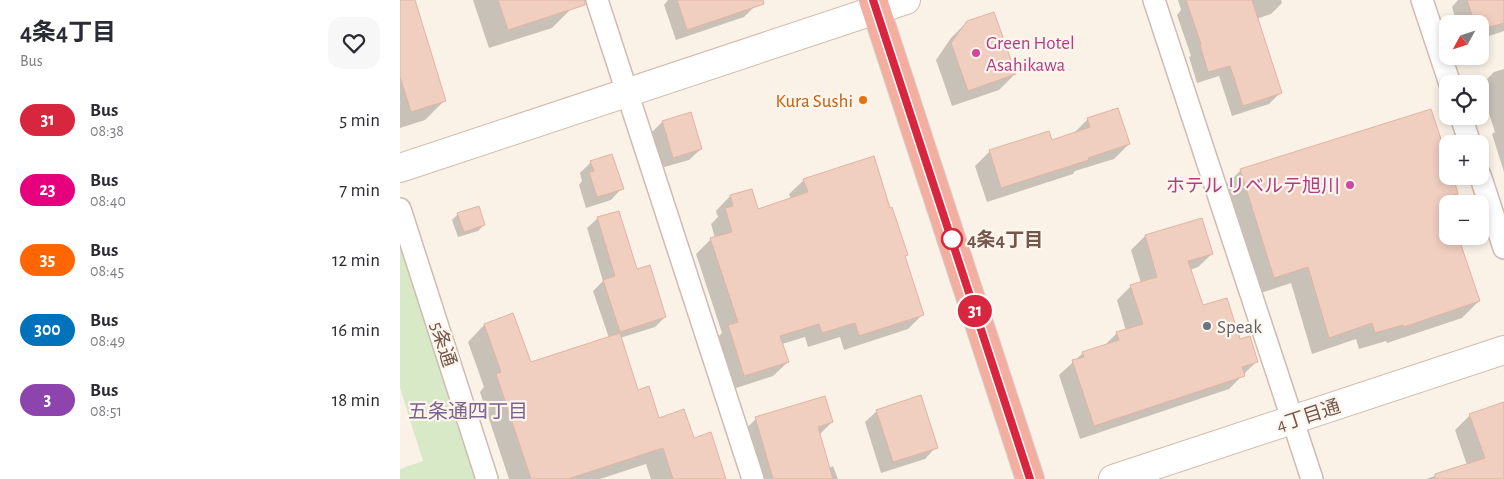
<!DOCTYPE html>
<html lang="en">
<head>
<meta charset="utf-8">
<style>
  body { margin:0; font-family:"Alegreya Sans","Noto Sans JP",sans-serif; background:#f7f7f7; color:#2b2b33; height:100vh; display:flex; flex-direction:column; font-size:19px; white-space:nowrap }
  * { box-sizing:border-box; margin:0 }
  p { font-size:16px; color:#7c7c81 }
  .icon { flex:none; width:28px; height:28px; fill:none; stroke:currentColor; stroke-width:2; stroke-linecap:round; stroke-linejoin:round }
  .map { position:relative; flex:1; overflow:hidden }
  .side { display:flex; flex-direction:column; background:#fff; width:400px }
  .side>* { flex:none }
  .badge { padding:0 10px; border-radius:16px; font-size:18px; line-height:32px }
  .needle { width:32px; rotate:230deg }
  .fabs { position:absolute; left:1039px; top:15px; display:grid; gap:10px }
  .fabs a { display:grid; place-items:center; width:50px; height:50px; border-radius:10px; background:#fff; box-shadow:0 2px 8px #0003; font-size:25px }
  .map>.badge { position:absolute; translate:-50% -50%; box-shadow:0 0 0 2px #fff }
  .round { display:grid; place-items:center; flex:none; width:52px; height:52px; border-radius:15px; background:#f7f7f7 }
  .summary { display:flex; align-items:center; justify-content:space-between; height:85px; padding:0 20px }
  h1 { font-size:24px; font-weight:700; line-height:38px }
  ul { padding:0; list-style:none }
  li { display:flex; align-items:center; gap:15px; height:70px; padding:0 20px }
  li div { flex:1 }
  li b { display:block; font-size:19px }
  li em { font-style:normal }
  li .badge { min-width:55px; font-weight:700; text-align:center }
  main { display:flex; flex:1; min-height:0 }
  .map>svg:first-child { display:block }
  .grass { fill:#d7e9c6 }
  .shadow { fill:#0003 }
  .building { fill:#f0cec0; stroke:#e2b3a1 }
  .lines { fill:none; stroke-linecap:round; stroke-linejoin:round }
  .street-casing { stroke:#cfbbb0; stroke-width:24 }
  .secondary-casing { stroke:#d2baae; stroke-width:30 }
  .highway-casing { stroke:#d8d0cd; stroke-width:30 }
  .street { stroke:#fff; stroke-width:21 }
  .secondary { stroke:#fff; stroke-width:28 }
  .highway { stroke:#f3aea0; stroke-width:28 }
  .line-casing { stroke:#fff; stroke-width:11 }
  .line { stroke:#d7263d; stroke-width:8 }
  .hotel-dot { fill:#d1479c; stroke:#fef6ed; stroke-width:2 }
  .food-dot { fill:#e8710a; stroke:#fef6ed; stroke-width:2 }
  .stop-dot { fill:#fff; stroke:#d7263d; stroke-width:2.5 }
  .worship-dot { fill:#6b7280; stroke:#fef6ed; stroke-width:2 }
  .labels { text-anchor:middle; stroke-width:4.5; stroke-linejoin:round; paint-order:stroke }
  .hotel-label { font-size:19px; fill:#b23c85; stroke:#fef6ed; text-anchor:start }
  .food-label { font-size:19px; fill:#c56008; stroke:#fef6ed; text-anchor:end }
  .stop-label { font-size:19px; font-weight:bold; fill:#74574c; stroke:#fef6ed; text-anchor:start }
  .worship-label { font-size:19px; fill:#5b616d; stroke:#fef6ed; text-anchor:start }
  .street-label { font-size:19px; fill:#74574c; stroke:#fef6ed }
  .neighbourhood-label { font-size:20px; fill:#7d6490; stroke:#fef6ed }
</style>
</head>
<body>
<main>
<section class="side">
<div class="summary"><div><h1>4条4丁目</h1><p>Bus</p></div><a class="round"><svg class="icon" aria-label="heart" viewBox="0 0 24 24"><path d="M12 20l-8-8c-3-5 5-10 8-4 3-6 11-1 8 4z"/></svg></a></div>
<ul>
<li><span class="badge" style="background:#d7263d;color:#fff">31</span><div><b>Bus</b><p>08:38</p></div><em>5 min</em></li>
<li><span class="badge" style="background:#e6007e;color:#fff">23</span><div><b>Bus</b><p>08:40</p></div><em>7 min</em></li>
<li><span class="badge" style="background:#f60;color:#fff">35</span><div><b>Bus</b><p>08:45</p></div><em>12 min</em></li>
<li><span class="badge" style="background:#0072bc;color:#fff">300</span><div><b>Bus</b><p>08:49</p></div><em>16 min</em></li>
<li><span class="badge" style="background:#8e44ad;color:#fff">3</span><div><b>Bus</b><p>08:51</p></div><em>18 min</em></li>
</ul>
</section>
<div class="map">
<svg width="1104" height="479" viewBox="0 0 1104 479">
  <rect width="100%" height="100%" fill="#fbf2e7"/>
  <path class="grass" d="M0,209L87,479H0V469L23,461L0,388Z"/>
  <path class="shadow" d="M0,0H14L44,101L25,120L0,128Z
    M73,0H168L171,9L152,28L89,48Z
    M268,0H354L356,5L344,17L276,40L264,5Z
    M778,0H881L882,3L871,14L856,19L880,93L869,104L832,116L819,76L797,83L789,57L791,56L777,15L781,10Z
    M1058,0H1104V31L1080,39V24H1057L1052,7Z
    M567,22L615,74L599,90L552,106L536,60L551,38Z
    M1104,69V172L1092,134L1095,132L1080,86L1094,72Z
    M688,119L729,144L714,159L675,171L673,174L587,202L575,166L590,151L651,141L673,134Z
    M262,122L301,149L289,160L261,168L251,133Z
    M191,162L222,188L211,200L186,208L179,185L182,181L180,173Z
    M841,170L1048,176L1057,193L1048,204V236L1079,301L1062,318L987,343L986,341L959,349L956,339L912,354L891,283L858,294L824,187Z
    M404,180L489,209L507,255L504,257L523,314L508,329L444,350L440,337L408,347L405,337L382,344L388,362L373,376L330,390L314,341L322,333L296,254L311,239L315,238L311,224L318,217L316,211L330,196L357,210L391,199L389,194Z
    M58,214L84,225L78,231L58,237L52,220Z
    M198,218L236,271L265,317L255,327L220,338L237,391L258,419L293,439L325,479H251L246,464L200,479H109L80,392L84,387L68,342L84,325L131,364L209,338L193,291L203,281L187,228Z
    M745,236L812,254L798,267L790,270L802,307L839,341L857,361L829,389L680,439L659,375L683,353L704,346L717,333L726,331L717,300L731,286L741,283L731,250Z
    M1104,403V479H1026L1067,465L1055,430L1070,415Z
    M477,411L536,447L525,459L481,473L465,422Z
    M356,419L432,422L419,435L429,468L433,466L438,479H352L339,435Z"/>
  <path class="building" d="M0,0H15L46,101L11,112L0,77Z
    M98,0H185V5L108,30Z
    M277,0H363L364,4L287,30Z
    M786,0H852L882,93L843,106L830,66L808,72L800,45L801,44Z
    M1067,0H1104V23L1080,30V24H1075Z
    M594,12L616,74L568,91L551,43L567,21Z
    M718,108L730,144L688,158L689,160L601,188L589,150L649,131L652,140L690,127L687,118Z
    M1031,109L1048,160V176H1053L1058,194L1049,196L1051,204H1047L1048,236H1058L1080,301L1004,327L1003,325L975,333L972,323L929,338L908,267L874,278L840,169Z
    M291,112L302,149L273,158L262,121Z
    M212,154L224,189L197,197L189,172L194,171L190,161Z
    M474,156L490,208L492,207L508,255L505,256L524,315L459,336L455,323L422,333L419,324L380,336L389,362L344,376L328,325L338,322L310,238L332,232L325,208L333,206L330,195L352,189L358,209L408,192L403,179Z
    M79,206L85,225L64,232L57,213Z
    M219,211L237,269L250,265L266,317L220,332L203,280L215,276L197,217Z
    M802,218L813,254L788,261L803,305L827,298L840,339L850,336L858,362L842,367L845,376L694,426L672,360L684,357L682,352L719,340L716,332L743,324L730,285L757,277L745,235Z
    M113,313L131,362L220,333L238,390L249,386L259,418L284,409L294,438L311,432L326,479H273L263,448L168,479H131L96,374L101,372L84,324Z
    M521,395L538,448L493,462L476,410Z
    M425,396L433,422L418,427L433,479H373L355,417Z
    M1104,402V479H1035V474L1085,458L1069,414Z"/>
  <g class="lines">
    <g class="street-casing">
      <path id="street" d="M197,0L353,479
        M754,0L912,479
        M1022,0L1050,84
        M1061,116L1070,144
        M1080,175L1104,248
        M0,209L87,479"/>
    </g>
    <g class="secondary-casing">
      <path id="secondary" d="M0,168L506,0
        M713,479L1104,350"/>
    </g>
    <g class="highway-casing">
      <path id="highway" d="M473,0L630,479"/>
    </g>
    <use href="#street" class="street"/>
    <use href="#secondary" class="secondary"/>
    <use href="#highway" class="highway"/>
  </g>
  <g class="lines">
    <g class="line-casing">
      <path id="line" d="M473,0L630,479"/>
    </g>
    <use href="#line" class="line"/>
  </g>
  <g class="hotel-dot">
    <circle cx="576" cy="53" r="5"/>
    <circle cx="950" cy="185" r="5"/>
  </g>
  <circle class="food-dot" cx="463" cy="100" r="5"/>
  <circle class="stop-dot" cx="552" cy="239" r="10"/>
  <circle class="worship-dot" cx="807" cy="326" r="5"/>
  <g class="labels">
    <g class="hotel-label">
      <text x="586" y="49">Green Hotel<tspan x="586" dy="22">Asahikawa</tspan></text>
      <text x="940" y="192" text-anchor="end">ホテル リベルテ旭川</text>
    </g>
    <g class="food-label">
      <text x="453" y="107">Kura Sushi</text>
    </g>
    <g class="stop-label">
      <text x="567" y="246">4条4丁目</text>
    </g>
    <g class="worship-label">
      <text x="817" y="333">Speak</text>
    </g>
    <g class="street-label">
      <text transform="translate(44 344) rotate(72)" y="7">5条通</text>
      <text transform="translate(908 415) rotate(-18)" y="7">4丁目通</text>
    </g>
    <g class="neighbourhood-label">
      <text x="68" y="418">五条通四丁目</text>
    </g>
  </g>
</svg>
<div class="fabs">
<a><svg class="needle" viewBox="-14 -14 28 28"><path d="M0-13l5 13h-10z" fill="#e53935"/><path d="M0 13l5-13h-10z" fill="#7c7c81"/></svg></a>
<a><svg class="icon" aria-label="locate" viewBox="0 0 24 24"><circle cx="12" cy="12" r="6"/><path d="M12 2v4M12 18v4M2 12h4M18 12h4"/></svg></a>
<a>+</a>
<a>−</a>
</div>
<b class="badge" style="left:575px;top:311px;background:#d7263d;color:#fff">31</b>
</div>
</main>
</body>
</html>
